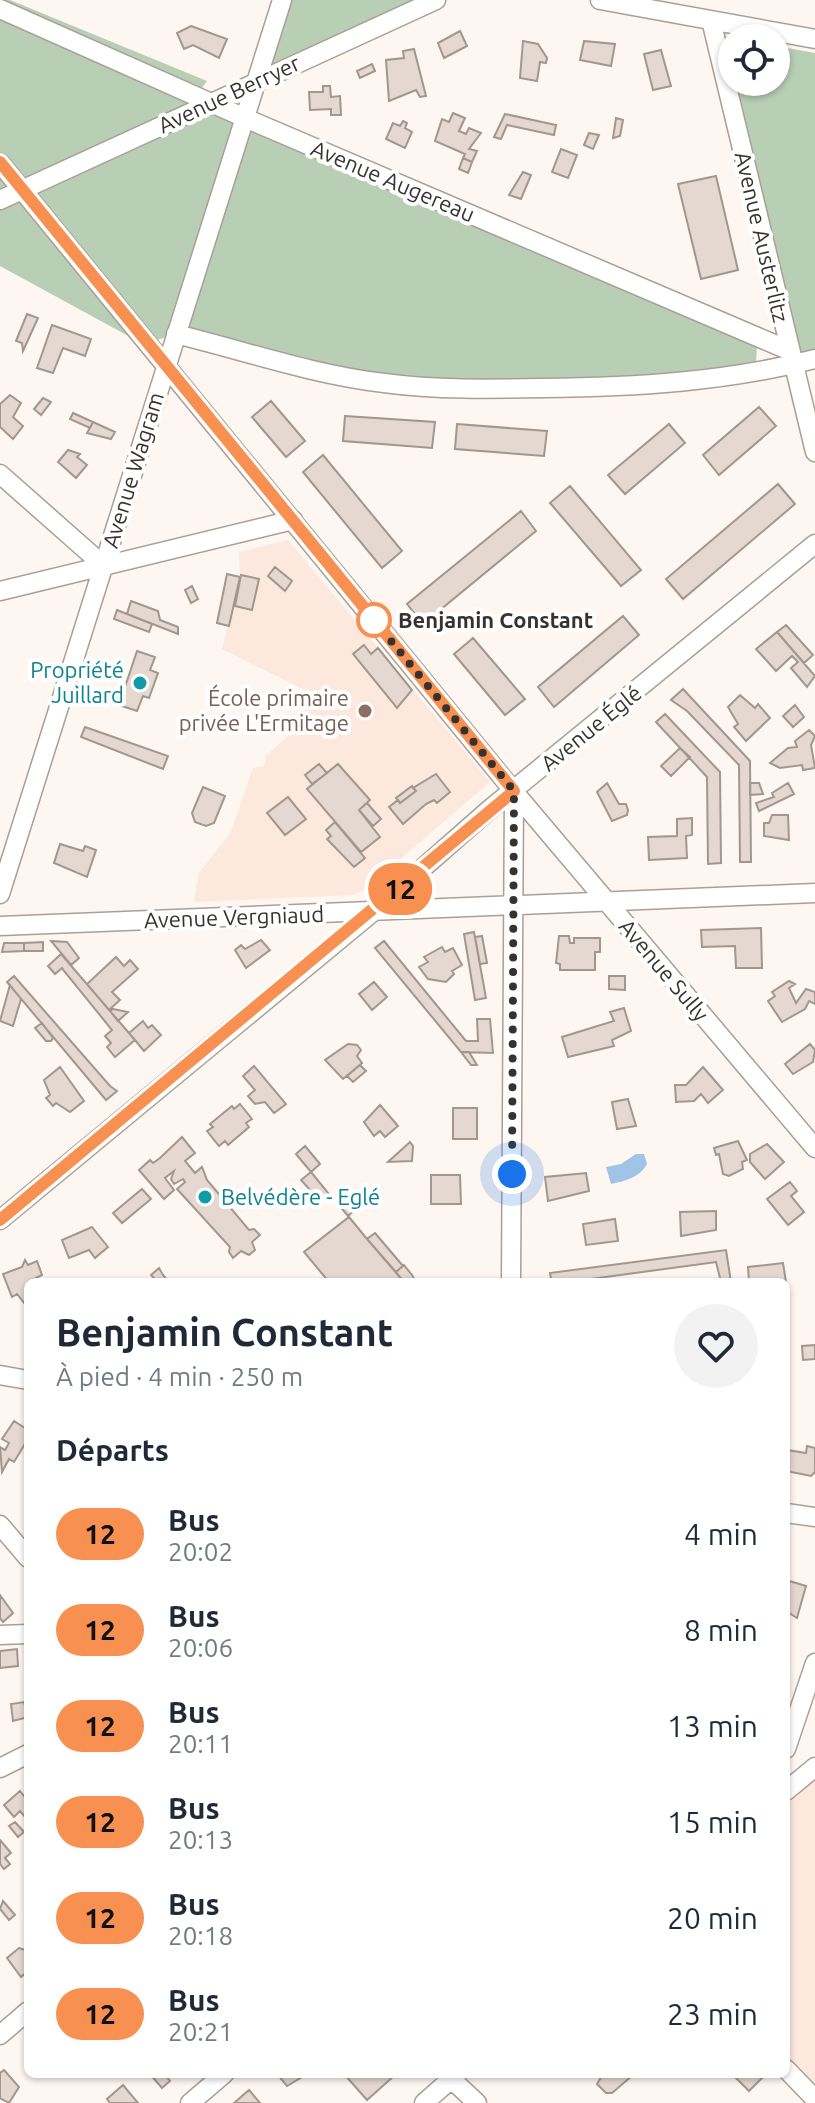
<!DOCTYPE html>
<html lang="fr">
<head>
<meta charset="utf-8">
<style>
  body { margin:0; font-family:Ubuntu,sans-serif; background:#f2f2f3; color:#1f2937; height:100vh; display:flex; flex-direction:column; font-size:30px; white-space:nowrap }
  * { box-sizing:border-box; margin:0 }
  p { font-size:26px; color:#747a83 }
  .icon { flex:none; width:44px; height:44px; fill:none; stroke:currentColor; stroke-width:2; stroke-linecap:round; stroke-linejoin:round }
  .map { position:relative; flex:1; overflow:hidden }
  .details { position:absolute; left:24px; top:1278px; width:766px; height:800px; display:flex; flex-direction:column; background:#fff; border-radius:12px; box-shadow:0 2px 6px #0004 }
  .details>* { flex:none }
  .badge { padding:0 16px; border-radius:26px; font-size:28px; line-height:52px }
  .tools { position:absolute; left:718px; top:24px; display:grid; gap:16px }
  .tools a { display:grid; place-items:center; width:72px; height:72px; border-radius:50%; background:#fff; box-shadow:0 2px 6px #0004; font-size:40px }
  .you { position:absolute; width:40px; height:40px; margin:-20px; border:6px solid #fff; border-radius:50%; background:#1a73e8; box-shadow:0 0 0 12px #1a73e833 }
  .map>.badge { position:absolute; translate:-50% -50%; box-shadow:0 0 0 4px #fff }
  h2 { padding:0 32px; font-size:30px; line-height:72px }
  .round { display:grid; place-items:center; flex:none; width:84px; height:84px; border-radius:42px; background:#f2f2f3 }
  .headline { display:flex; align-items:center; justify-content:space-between; height:136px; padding:0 32px }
  h1 { font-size:38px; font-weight:700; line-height:60px }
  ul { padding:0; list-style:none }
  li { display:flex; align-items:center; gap:24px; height:96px; padding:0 32px }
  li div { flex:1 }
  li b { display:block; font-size:30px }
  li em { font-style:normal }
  li .badge { min-width:88px; font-weight:700; text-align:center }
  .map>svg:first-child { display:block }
  .built { fill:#fce8dc }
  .green { fill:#b8ceb5 }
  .water { fill:#9fc4e7 }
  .building { fill:#e4d8d0; stroke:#a2978f; stroke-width:2 }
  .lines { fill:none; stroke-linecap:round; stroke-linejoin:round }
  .street-casing { stroke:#aa9f97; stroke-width:21 }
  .street { stroke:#fff; stroke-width:18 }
  .line-casing { stroke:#fff; stroke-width:18 }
  .line { stroke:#f79050; stroke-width:12 }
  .walk { stroke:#37322f; stroke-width:8; stroke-dasharray:0 14.4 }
  .stop-dot { fill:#fff; stroke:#f79050; stroke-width:4 }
  .culture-dot { fill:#0f9aa8; stroke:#fff; stroke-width:3 }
  .education-dot { fill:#8d6e63; stroke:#fff; stroke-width:3 }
  .labels { text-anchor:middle; stroke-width:8; stroke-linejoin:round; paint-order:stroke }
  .street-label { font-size:22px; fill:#37322f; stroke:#fff }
  .stop-label { font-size:22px; font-weight:bold; fill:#37322f; stroke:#fff; text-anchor:start }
  .culture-label { font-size:22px; fill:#0d838f; stroke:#fff; text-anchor:end }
  .education-label { font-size:22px; fill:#785e54; stroke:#fff; text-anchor:end }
</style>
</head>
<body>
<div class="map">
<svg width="815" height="2103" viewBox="0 0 815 2103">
  <rect width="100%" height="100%" fill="#fef6f1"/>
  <path class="built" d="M288,540L490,782L364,890L353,895L194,902L199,873L231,832L253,768L264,766L266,756L291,733L307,691L222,649L240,577L239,552Z
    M815,1767V2098L786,2066V1791Z"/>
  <path class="green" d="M0,0H10L207,81L191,102L757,344L756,366L603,384L430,380L315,364L188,331L143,344L0,266Z
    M289,0H421L265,67Z
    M776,46L815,53V351L797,356L737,82H776Z"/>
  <path class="water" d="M636,1154H644L647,1164C640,1177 626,1181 611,1184L606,1167L621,1164Z"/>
  <path class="building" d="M191,26L227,39L219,58L193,45L184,49L177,33Z
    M460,31L467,46L444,58L438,43Z
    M523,41L538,44L547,58L546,63L540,62L537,81L520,78Z
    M584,41L615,44L611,66L580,60Z
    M414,49L426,96L420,97L416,90L389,101L386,60L404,58L403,51Z
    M661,50L671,86L653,90L644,54Z
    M372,64L375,71L360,78L357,71Z
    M323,86H330L331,97L340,96L341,115H331V109L310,110L309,92H323Z
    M453,113L465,118L459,131L466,134L469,128L481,133L469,149L477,151L472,162L463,158L465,154L435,141L442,119L449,122Z
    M505,114L556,125L554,135L507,125L501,139L494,137Z
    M616,118L623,120L620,136L613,138Z
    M403,121L407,123L405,128L412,132L405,148L386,139L393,123L400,126Z
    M589,133L599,135L593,149L584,145Z
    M561,149L577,155L568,178L552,172Z
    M463,158L472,162L468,173L459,169Z
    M523,172L531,175L521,199L509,195Z
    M716,176L738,270L701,279L678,184Z
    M27,314L38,318L23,351L22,343L16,341Z
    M52,325L91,339L85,356L63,348L53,373L37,368Z
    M10,395L21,403L13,417L23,426L13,439L0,427V404Z
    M43,398L51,402L41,415L34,409Z
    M271,401L305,441L286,457L252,417Z
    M759,407L776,426L719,475L703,455Z
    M73,413L93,422L90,428L70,419Z
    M345,416L435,422L432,448L343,441Z
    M93,422L115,432L111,439L87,433Z
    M457,424L547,431L544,456L455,449Z
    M669,424L685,443L625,494L608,475Z
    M68,450L80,454L77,457L87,465L76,478L58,462Z
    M323,455L402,551L382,568L303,472Z
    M778,484L795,504L683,599L666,579Z
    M570,486L641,570L621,586L550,503Z
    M521,511L536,531L423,624L407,604Z
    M275,567L292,581L285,591L268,576Z
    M227,574L240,577L229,626L217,623Z
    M241,575L259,579L252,610L235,606Z
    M192,586L198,599L191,603L185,590Z
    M131,601L158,611L160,620L178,627V634L127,614Z
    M117,610L152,624L149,632L114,619Z
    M623,616L639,635L554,707L538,687Z
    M786,625L813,655L804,663L777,632Z
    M777,632L815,676L807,687L791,668L798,662L792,656L776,671L756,649Z
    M473,638L525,699L505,715L454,654Z
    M364,645L371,654L378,648L412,690L397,708L353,654Z
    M137,651L155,657L150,670L158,673L149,698L143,696L137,711L119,705Z
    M683,689L750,761L751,862H740L739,765L687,711L671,700Z
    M740,695L755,708L758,704L770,718L746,741L734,727L738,724L728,707Z
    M795,705L804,717L793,727L783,716Z
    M665,714L720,772L721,863L708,864L707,777L656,722Z
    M85,727L168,756L163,769L81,737Z
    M809,730L815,736L811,745L815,768L803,770L802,765L780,768L770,763L788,748L797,747L795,741Z
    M680,748L690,757L671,776L661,766Z
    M319,764L327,773L312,784L305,775Z
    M338,764L370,800L359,810L380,837L361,852L307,789Z
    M436,774L450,792L437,803L434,800L426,804L403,824L389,807L398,800L400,803L416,791L413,788Z
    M607,783L619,804H626L628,810L627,815L612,821L597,792Z
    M750,783H759L763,794L750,795Z
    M788,783L794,794L759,811L756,803L774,797L772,793Z
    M412,786L416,791L400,803L396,798Z
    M203,787L225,796L214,823L206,826L195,822L192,813Z
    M288,797L306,819L285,835L267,813Z
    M367,803L381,819L373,826L359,810Z
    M772,815H788L789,840L764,836V823H769Z
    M692,818V835L686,836L687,858L649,860L648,837L677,836V819Z
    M335,822L365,858L354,867L327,839L331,836L326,830Z
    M60,844L83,851L85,846L96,850L87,877L54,863Z
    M761,928L762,968H736L735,946L702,947L701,930Z
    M474,932L486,998L475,1000L464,934Z
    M482,936L487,963L480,964L475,937Z
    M559,936H569L570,943H574V938H600V952H595V970H560V964L556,963Z
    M261,940L270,950L246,968L235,950L241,945L245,949Z
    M51,941L67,942L79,958L71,965Z
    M384,941L466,1041H478L477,1019H490L493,1053L461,1052L375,948Z
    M43,942V951H24V943Z
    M4,943H24V951L2,952Z
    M442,947L445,952L453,948L462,965L452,971L454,974L446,982L428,979L419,967L428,962L424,957Z
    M61,954L135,1040L115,1057L107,1047L111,1043L105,1036L112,1030L64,971L62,968L55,974L48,966Z
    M116,957L124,966L130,960L138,969L112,992L120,1000L109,1010L87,984Z
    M14,976L110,1086L117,1091L106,1100L7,982Z
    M609,976H625V990L609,989Z
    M789,981L795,984L789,988L796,1003L806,989L815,992V1004L809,1001L805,1009L782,1022L768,1001L775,996L772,992Z
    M374,982L387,997L372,1010L359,994Z
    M10,985L21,999L13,1026L0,1021Z
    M624,1008L631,1031L612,1040L614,1046L568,1057L562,1037L614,1021L610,1012Z
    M113,1009L128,1012L118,1021L110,1011Z
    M143,1021L148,1028L152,1025L161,1035L144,1051L129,1033Z
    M42,1023L53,1038L51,1041H46L35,1028Z
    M348,1044L357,1045L361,1050L357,1056L362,1063L343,1079L325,1060Z
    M810,1044L815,1050L813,1062L793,1074L785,1064Z
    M461,1052H469L477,1065H471Z
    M360,1065L366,1071L353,1082L347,1076Z
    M254,1066L286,1104L274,1113L265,1102L255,1104L248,1096L255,1090L243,1076Z
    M60,1067L84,1101L70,1112L56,1103L53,1106L46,1098L50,1095L44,1080Z
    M703,1067L723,1090L708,1103L701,1094L694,1101L676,1102L675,1085H686Z
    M628,1099L636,1126L617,1129L612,1102Z
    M240,1104L252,1119L246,1123L249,1127L228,1145L225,1141L219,1146L207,1131L213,1127L210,1124L232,1106L234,1109Z
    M380,1105L398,1126L385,1137L380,1131L374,1136L364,1122Z
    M453,1108H477V1139H453Z
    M182,1137L195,1153L185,1161L195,1173L202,1167L207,1180L249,1230L254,1229L260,1235L252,1242L255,1250L249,1255L241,1251L233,1258L229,1252L230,1247L177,1189L185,1182L183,1179L174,1184L171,1179L174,1171L165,1178L174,1190L164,1199L139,1170L150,1160L153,1163L160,1158Z
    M738,1141L747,1160L742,1162L743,1169L729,1176L723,1174L719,1154L716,1155L714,1148Z
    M410,1142L413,1146L412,1161L388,1162Z
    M767,1144L784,1162L765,1179L750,1162V1154Z
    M305,1146L320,1164L311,1172L296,1154Z
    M311,1172L329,1194L320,1201L301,1180Z
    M586,1173L589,1191L548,1201L545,1177Z
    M431,1175H460L461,1204H431Z
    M790,1182L797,1191L791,1196L804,1212L788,1225L767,1199Z
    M142,1189L151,1199L122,1223L113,1213Z
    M346,1199L355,1210L348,1216L338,1204Z
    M716,1211V1230L681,1236L680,1212Z
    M349,1217L367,1239L404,1282H329L304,1252Z
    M615,1219L618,1241L586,1245L583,1224Z
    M92,1227L108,1247L95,1258L89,1250L69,1258L62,1240Z
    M375,1233L403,1266L396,1272L367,1239Z
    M726,1250L731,1282H721L716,1262L576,1281L551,1279L550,1273Z
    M25,1260L28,1265L37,1261L42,1275L28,1282V1303L25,1304L17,1294L12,1297L3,1274L22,1267Z
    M783,1263L786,1282H749L748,1267Z
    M404,1265L412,1275L416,1282H404L396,1272Z
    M159,1268L163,1275L169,1282H158L151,1275Z
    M815,1345V1359L803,1360L802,1346Z
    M14,1421L28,1430V1439L14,1462L9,1459L2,1472L0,1447L5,1450L9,1443L2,1439Z
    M807,1446L815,1448V1472L811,1476L786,1471L787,1450L806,1453Z
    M786,1580L806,1586L797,1618L786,1611Z
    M0,1595L13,1613L3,1622L0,1618Z
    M17,1649L18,1666L0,1668V1651Z
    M24,1702L28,1717L13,1721L11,1704Z
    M20,1791L28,1801L26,1818L20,1811L14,1817L4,1805Z
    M15,1822L24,1832L18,1837L9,1826Z
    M0,1840L11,1853L5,1858L10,1864L4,1869L0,1864Z
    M3,1901L15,1915L9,1920L0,1909Z
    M19,1948L28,1951V1971L21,1977L7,1958Z
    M4,2070L19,2087L9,2103L0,2098V2073Z
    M150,2074H169L166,2076L170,2081L162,2088Z
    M277,2074H301L302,2077L287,2086Z
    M344,2074H392L394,2076L367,2100Z
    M603,2074H633V2075L612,2093H606L597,2084Z
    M732,2074H758L762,2078L749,2091Z
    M123,2085L138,2103H110L107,2099Z
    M249,2090L260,2103H234Z"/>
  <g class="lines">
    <g class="street-casing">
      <path id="street" d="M600,0L815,39
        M0,9L245,118L788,350
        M711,20L815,452
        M0,163L520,799L815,1148
        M0,200L436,0
        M176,334C245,351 314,375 384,383C436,390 490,389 543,388C635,387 725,382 815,359
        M0,474L103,565
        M0,591L293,520
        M0,894L282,0
        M0,926L815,893
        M0,1220L374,911L490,809L815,544
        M511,1282L514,791
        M0,1375L28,1380
        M786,1513L815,1517
        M0,1525L28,1558
        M0,1635L28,1634
        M786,1749L815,1663
        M0,1768L28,1754
        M786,1791L815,1767
        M0,2035L28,2011
        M786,2069L815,2099
        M446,2074L477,2103
        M190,2103L224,2074
        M424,2103L457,2074"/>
    </g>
    <use href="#street" class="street"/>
  </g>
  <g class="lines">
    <g class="line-casing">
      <path id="line" d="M0,162L514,791L0,1220"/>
    </g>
    <use href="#line" class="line"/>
    <path class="walk" d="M374,620L369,614L514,791L512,1174"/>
  </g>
  <circle class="stop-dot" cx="374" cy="620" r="16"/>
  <g class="culture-dot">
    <circle cx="140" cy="683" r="8"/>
    <circle cx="205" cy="1197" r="8"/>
  </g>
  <circle class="education-dot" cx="365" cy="711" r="8"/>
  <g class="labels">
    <g class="street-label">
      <text transform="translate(229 94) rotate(-25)" y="8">Avenue Berryer</text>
      <text transform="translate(393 181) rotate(23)" y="8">Avenue Augereau</text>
      <text transform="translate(762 237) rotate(77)" y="8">Avenue Austerlitz</text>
      <text transform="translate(133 470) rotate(-73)" y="8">Avenue Wagram</text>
      <text transform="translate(591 728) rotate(-39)" y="8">Avenue Églé</text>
      <text transform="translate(234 917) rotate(-2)" y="8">Avenue Vergniaud</text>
      <text transform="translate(664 970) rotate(50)" y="8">Avenue Sully</text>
    </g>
    <g class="stop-label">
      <text x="398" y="628">Benjamin Constant</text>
    </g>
    <g class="culture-label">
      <text x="124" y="678">Propriété<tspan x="124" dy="25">Juillard</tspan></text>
      <text x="221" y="1205" text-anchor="start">Belvédère - Eglé</text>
    </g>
    <g class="education-label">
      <text x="349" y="706">École primaire<tspan x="349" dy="25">privée L'Ermitage</tspan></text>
    </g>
  </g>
</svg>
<div class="tools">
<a><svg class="icon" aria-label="locate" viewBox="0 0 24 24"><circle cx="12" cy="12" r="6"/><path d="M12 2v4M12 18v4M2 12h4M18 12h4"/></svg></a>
</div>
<div class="you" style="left:512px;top:1174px"></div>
<b class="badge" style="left:400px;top:889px;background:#f79050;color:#111">12</b>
<section class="details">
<div class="headline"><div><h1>Benjamin Constant</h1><p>À pied · 4 min · 250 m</p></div><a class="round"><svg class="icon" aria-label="heart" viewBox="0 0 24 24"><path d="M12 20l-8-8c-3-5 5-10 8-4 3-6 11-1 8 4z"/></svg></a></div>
<h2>Départs</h2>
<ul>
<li><span class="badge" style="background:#f79050;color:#111">12</span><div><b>Bus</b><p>20:02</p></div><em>4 min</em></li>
<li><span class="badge" style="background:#f79050;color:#111">12</span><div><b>Bus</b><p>20:06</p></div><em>8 min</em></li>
<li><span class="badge" style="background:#f79050;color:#111">12</span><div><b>Bus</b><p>20:11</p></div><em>13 min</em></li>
<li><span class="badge" style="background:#f79050;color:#111">12</span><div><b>Bus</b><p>20:13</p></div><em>15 min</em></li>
<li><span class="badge" style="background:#f79050;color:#111">12</span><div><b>Bus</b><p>20:18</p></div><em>20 min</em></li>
<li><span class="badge" style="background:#f79050;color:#111">12</span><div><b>Bus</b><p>20:21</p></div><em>23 min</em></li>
</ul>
</section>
</div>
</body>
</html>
